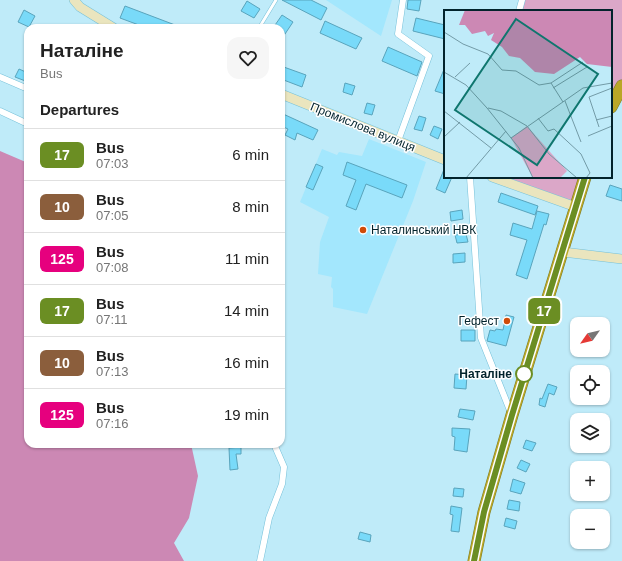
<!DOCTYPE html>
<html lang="en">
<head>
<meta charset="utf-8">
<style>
  body { margin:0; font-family:Helvetica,sans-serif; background:#f6f6f6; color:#222; height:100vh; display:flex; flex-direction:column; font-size:15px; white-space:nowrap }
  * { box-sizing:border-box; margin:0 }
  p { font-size:13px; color:#767676 }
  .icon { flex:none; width:22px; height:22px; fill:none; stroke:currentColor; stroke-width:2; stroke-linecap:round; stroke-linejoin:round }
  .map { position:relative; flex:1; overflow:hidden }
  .drawer { position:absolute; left:24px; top:24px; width:261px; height:424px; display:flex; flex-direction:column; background:#fff; border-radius:12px; box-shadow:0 1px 3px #0004 }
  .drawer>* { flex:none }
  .badge { padding:0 8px; border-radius:6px; font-size:14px; line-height:26px }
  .needle { width:26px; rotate:236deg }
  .controls { position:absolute; left:570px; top:317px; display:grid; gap:8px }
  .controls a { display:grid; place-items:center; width:40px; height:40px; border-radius:8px; background:#fff; box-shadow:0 1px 3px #0004; font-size:20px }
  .map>.badge { position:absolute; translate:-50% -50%; box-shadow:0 0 0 2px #fff }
  h2 { padding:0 16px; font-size:15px; line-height:36px }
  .round { display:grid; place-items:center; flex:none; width:42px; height:42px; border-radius:12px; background:#f6f6f6 }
  .headline { display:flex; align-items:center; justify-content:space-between; height:68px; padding:0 16px }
  h1 { font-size:19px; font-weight:600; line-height:30px }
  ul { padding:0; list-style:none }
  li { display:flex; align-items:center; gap:12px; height:52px; padding:0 16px; border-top:1px solid #e0e0e0 }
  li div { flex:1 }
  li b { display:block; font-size:15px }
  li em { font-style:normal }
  li .badge { min-width:44px; font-weight:700; text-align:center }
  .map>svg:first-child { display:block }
  .built { fill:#a3e7fd }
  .green { fill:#dba7c8 }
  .forest { fill:#cc88b4 }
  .building { fill:#79daf9; stroke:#59a4bc }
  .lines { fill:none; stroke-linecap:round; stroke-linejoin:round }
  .lane-casing { stroke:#76c1d9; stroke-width:4 }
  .street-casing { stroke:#76c1d9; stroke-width:7 }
  .secondary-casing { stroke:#76c1d9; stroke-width:10 }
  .highway-casing { stroke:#7a7929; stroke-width:13 }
  .lane { stroke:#fff; stroke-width:3 }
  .street { stroke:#fff; stroke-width:6 }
  .secondary { stroke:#eae5be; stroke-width:9 }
  .highway { stroke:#baa727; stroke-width:12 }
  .line-casing { stroke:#fff; stroke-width:9 }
  .line { stroke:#6b8e23; stroke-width:6 }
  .poi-dot { fill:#d04b08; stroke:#fff; stroke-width:1.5 }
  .stop-dot { fill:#fff; stroke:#6b8e23; stroke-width:2 }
  .labels { text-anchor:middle; stroke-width:3; stroke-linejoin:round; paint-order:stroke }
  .street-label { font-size:12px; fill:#02232c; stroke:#fff }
  .poi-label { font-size:12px; fill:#02232c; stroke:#fff; text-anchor:start }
  .stop-label { font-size:12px; font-weight:bold; fill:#02232c; stroke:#fff; text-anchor:end }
  .inset-road { fill:none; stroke:#739ba7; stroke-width:1 }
  .view { fill:#0f766e; fill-opacity:0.15; stroke:#0f766e; stroke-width:2 }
  .inset-edge { fill:none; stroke:#02232c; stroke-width:2 }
</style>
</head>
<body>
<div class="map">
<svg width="622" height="561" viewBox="0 0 622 561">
  <rect width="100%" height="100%" fill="#bfebf9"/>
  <path class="built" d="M326,0H392L381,36Z
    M369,139L426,162L413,201L367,314L333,307V289L331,287L332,277L318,274L320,242L329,217L300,202L322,149L337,155L339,152L362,156Z"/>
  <path class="green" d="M522,0H622V86L611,107V11H519Z
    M492,177H585L576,207Z"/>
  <path class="forest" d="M0,151L28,163V444H191L198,476L189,518L174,543L184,561H0Z"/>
  <path class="building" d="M282,0H311L327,8L321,20Z
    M408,0H421L419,11L407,9Z
    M247,1L260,9L254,18L241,11Z
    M125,6L183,28H147L120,18Z
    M24,10L35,16L29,27L18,22Z
    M282,15L293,22L281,40V28H273Z
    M416,18L445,25V39L413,31Z
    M325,21L362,38L356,49L320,33Z
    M388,47L422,62L417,76L382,61Z
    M281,66L306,75L302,87L281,79Z
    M445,67V94L435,91Z
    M19,69L28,73V82L15,77Z
    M345,83L355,86L352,95L343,92Z
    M367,103L375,105L372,115L364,113Z
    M281,113L318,130L313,140L297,133L295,140L285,135L288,129L281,126Z
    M419,116L426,118L422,131L414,129Z
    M434,126L442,129L438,139L430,135Z
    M347,162L407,185L402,198L366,184L356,210L346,206L356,180L343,175Z
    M316,164L323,167L313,190L306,187Z
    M445,167V177H452L445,193L436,189Z
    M610,185L622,189V201L606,196Z
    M501,193L538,206L535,215L498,202Z
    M462,210L463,219L451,221L450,212Z
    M537,211L549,214L546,225L544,224L527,279L516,275L527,240L510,235L513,223L532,229Z
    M466,234L468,242L457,243L455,235Z
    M465,253V262L453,263V254Z
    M506,315L514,317L506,346L487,341L490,330L495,331L496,329L503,330Z
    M461,330H475V341H461Z
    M455,374L467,375L466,389L454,388Z
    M548,384L557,387L554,395L549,393L545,407L539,405L540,398L542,399Z
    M460,409L475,411L473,420L458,417Z
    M452,428L470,429L467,452L454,450L455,437L452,436Z
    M526,440L536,443L532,451L523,448Z
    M241,447V454H236L238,469L230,470L229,448Z
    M521,460L530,464L526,472L517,468Z
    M513,479L525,483L521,494L510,491Z
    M454,488L464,489L463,497L453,496Z
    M509,500L520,502L519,511L507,509Z
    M451,506L462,508L459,532L451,531L453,515L450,514Z
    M506,518L517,521L515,529L504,526Z
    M360,532L371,535L370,542L358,539Z"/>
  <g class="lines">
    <g class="lane-casing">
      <path id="lane" d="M259,28L276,0"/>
    </g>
    <g class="street-casing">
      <path id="street" d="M519,11L522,0
        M0,77L28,89
        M0,111L28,124
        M398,141L429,56L398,34L403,0
        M470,177L481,338L511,413
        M260,561L269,518L282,484L284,467L274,444"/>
    </g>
    <g class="secondary-casing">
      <path id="secondary" d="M74,0L80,7L114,28
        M281,94L445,160
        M492,177L576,207
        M563,252L622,259"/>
    </g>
    <g class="highway-casing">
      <path id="highway" d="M611,107L622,86
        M474,561L484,512L512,415L585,177"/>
    </g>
    <use href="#lane" class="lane"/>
    <use href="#street" class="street"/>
    <use href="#secondary" class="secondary"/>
    <use href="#highway" class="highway"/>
  </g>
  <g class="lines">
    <g class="line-casing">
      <path id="line" d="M474,561L484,512L512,415L585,177"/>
    </g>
    <use href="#line" class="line"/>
  </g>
  <g class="poi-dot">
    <circle cx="363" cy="230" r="4"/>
    <circle cx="507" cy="321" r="4"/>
  </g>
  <circle class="stop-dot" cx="524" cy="374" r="8"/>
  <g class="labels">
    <g class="street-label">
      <text transform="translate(363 127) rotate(22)" y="4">Промислова вулиця</text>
    </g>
    <g class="poi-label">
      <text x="371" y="234">Наталинський НВК</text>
      <text x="499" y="325" text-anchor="end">Гефест</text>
    </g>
    <g class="stop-label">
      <text x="512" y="378">Наталіне</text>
    </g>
  </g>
  <g transform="translate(444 10)">
    <rect width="168" height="168" fill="#bfebf9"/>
    <path d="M83,116L123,161L116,168H89L67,128Z" fill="#dba7c8"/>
    <path d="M21,0H168V57L143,54L136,47L110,64L91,62L76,48L65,46L58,37L47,30L50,23L44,26L41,21L28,24L21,15H15Z" fill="#cc88b4"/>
    <path class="inset-road" d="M0,22L19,34L44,44L58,60L72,61L95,75L107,73L119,92M0,62L22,75L43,98L75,138L89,168M11,67L26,53M107,73L139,52M109,78L143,57M121,91L137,132M44,98L57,101L83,116L105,144L133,168M0,101L47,138M94,108L104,121L110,119L137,144L146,163L142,168M152,110L168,106M155,117L145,87L168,78M144,126L168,116M0,127L16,112M67,128L139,78L168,73M22,168L62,121"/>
    <path class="view" d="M72,9L154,64L93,155L11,100Z"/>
    <rect width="168" height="168" class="inset-edge"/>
  </g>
</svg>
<div class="controls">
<a><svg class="needle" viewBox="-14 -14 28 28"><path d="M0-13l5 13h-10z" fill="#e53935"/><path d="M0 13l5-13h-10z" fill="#767676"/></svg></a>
<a><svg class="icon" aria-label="locate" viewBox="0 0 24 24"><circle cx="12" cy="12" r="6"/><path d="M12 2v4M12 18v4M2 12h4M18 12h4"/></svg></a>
<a><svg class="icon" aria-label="layers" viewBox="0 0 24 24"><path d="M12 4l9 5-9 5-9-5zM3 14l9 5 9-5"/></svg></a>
<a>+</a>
<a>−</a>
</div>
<b class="badge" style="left:544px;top:311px;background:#6b8e23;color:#fff">17</b>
<section class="drawer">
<div class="headline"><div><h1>Наталіне</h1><p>Bus</p></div><a class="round"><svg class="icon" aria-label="heart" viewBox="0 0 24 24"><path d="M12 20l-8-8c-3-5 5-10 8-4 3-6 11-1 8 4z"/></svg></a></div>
<h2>Departures</h2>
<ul>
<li><span class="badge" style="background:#6b8e23;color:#fff">17</span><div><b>Bus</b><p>07:03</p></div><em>6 min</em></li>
<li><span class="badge" style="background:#8b5e3c;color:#fff">10</span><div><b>Bus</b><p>07:05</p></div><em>8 min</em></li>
<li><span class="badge" style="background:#e6007e;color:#fff">125</span><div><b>Bus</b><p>07:08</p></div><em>11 min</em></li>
<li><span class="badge" style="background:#6b8e23;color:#fff">17</span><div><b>Bus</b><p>07:11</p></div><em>14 min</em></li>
<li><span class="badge" style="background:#8b5e3c;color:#fff">10</span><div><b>Bus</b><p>07:13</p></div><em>16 min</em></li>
<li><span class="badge" style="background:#e6007e;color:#fff">125</span><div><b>Bus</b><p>07:16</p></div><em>19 min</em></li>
</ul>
</section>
</div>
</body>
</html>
